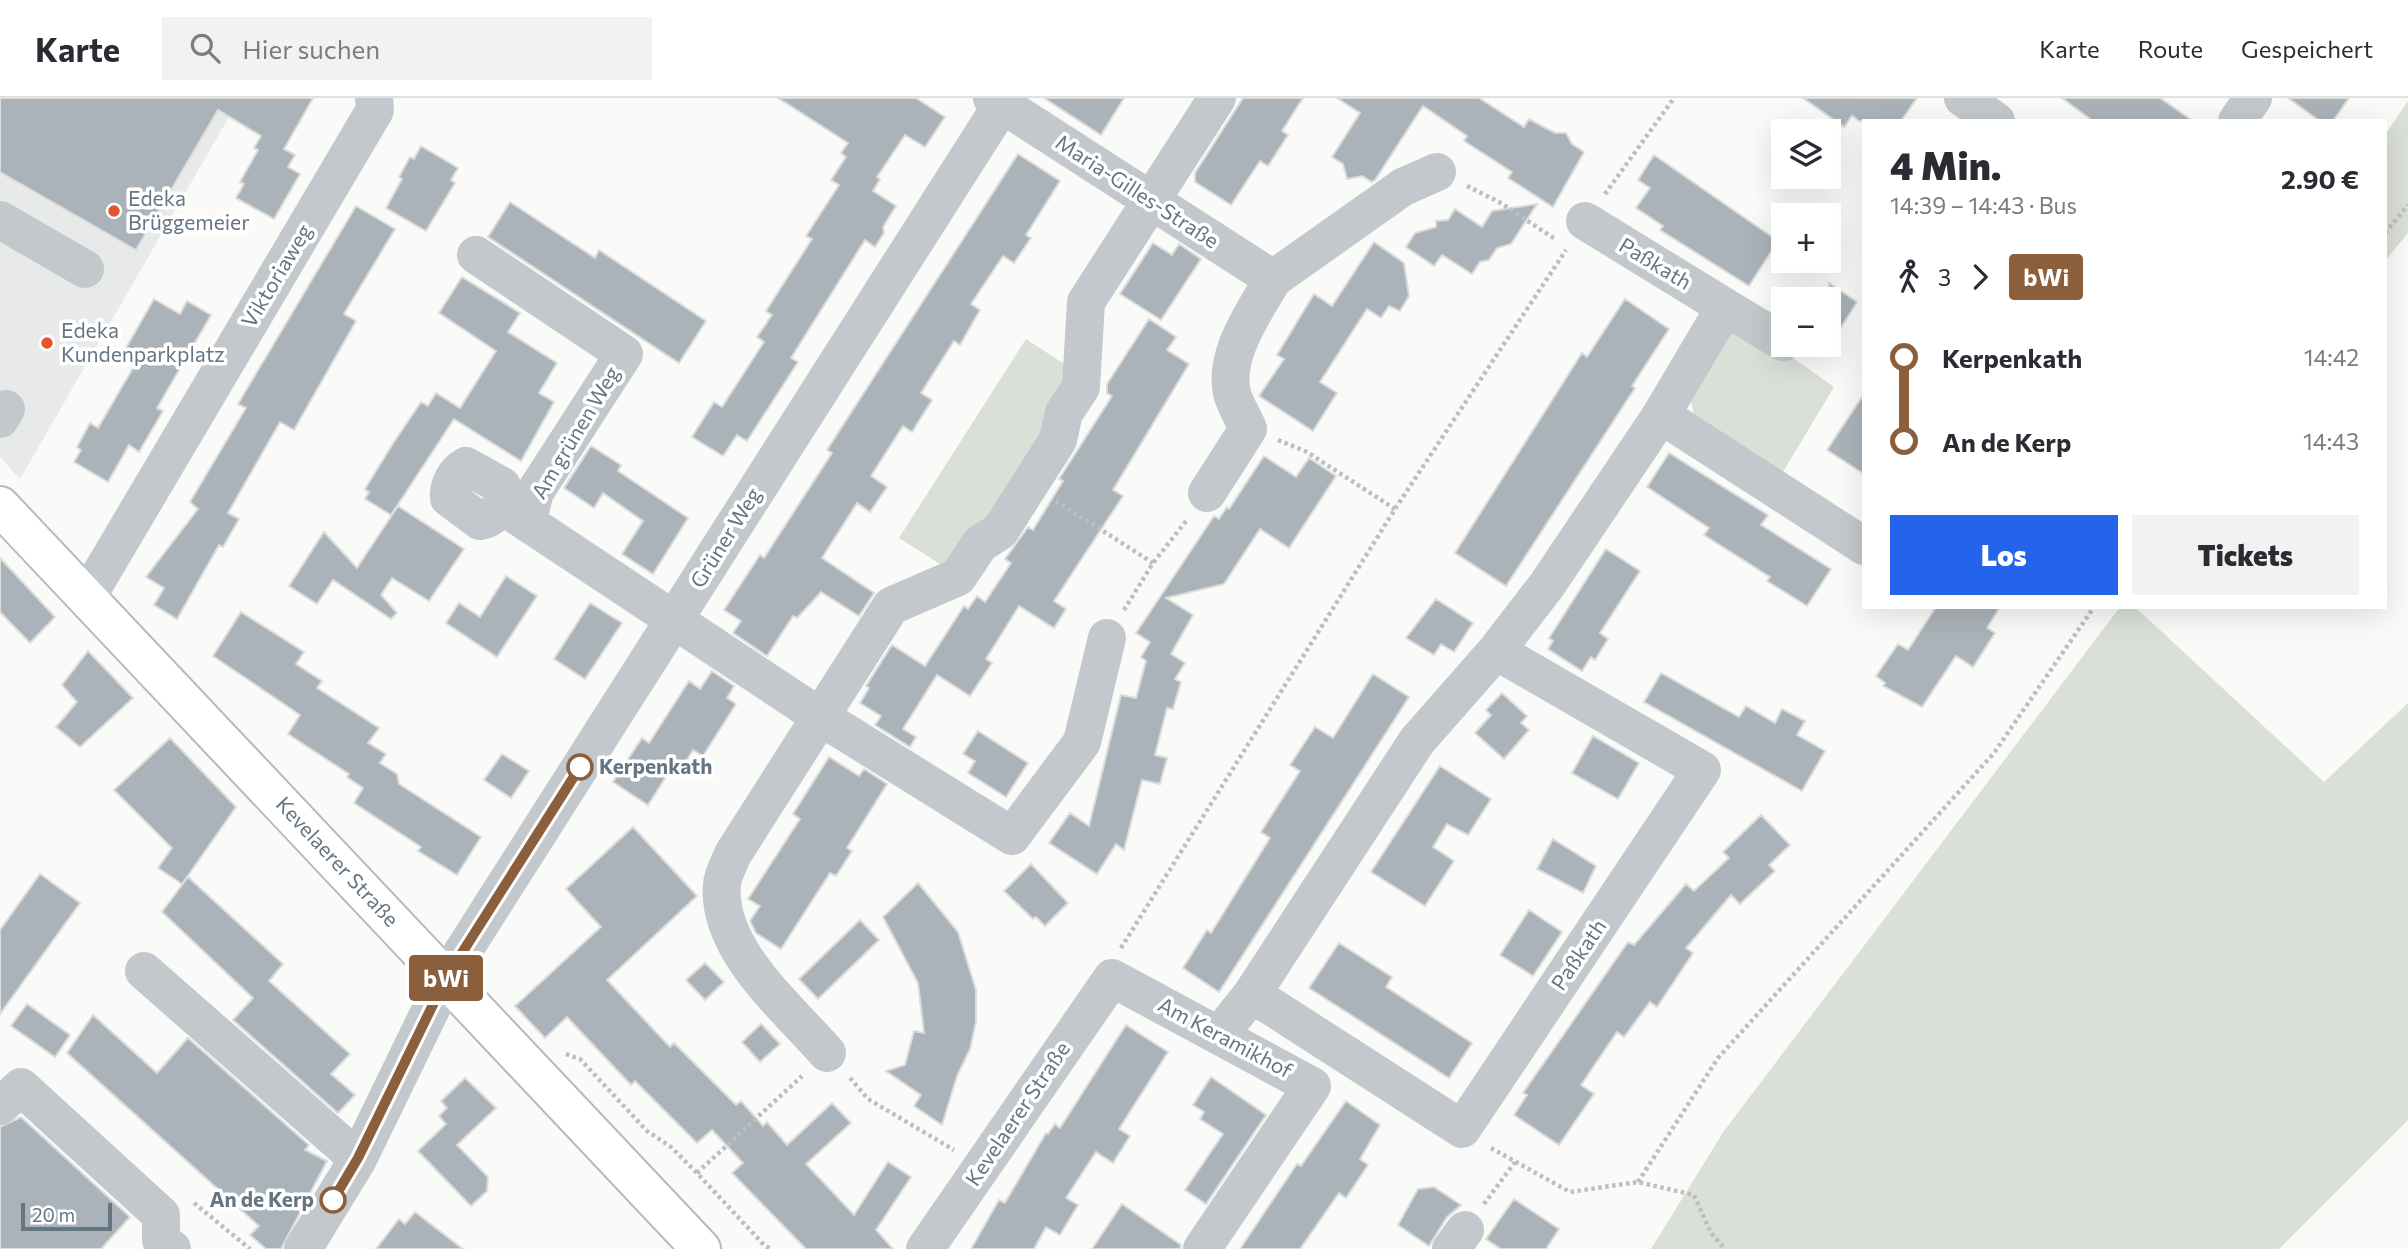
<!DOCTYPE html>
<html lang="de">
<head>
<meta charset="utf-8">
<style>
  body { margin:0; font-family:Commissioner,sans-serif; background:#f2f2f3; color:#2b2b33; height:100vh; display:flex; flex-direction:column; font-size:26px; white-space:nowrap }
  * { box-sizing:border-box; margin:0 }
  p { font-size:23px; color:#7c7c81 }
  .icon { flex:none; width:38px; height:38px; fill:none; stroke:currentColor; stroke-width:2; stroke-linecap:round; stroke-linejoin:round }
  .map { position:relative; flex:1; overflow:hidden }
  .panel { position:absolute; left:1862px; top:21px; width:525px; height:490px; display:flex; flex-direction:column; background:#fff; border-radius:0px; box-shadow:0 7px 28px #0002 }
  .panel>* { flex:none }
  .badge { padding:0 14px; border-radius:5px; font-size:24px; line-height:46px }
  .buttons { position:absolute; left:1771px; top:21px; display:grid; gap:14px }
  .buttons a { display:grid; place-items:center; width:70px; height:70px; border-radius:0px; background:#fff; box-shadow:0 7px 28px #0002; font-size:35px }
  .scale { position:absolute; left:21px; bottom:18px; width:91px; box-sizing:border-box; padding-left:7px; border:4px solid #657683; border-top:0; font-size:19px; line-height:24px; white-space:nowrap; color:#657683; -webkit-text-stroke:5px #fff; paint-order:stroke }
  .map>.badge { position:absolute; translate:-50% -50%; box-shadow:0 0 0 4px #fff }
  .legs { display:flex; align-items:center; gap:10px; height:77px; padding:0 28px; font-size:23px }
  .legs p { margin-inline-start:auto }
  .headline { display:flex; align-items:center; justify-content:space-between; height:119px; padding:0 28px }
  h1 { font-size:38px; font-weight:800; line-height:52px }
  .action { display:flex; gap:14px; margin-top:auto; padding:14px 28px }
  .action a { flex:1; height:80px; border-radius:0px; background:#2563eb; color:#fff; font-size:28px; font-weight:800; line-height:80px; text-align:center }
  .action a+a { background:#f2f2f3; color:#2b2b33 }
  ul { padding:0 28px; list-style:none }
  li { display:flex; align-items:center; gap:24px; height:84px; font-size:26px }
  li i { display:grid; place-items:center; width:10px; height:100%; margin:0 9px; background:currentColor }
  li i::after { content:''; width:18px; height:18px; margin:-9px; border:5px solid; border-radius:50%; background:#fff }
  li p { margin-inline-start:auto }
  li:first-child i { background:linear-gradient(#0000 50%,currentColor 0) }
  li:last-child i { background:linear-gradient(currentColor 50%,#0000 0) }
  header { display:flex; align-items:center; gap:42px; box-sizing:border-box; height:98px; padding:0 35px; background:#fff; border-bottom:2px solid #e1e1e2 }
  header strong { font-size:33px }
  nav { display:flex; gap:38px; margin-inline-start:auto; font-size:24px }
  .search { width:490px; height:63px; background:#f2f2f3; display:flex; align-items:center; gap:18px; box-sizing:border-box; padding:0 24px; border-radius:0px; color:#7c7c81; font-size:26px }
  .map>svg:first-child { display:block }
  .built { fill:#e8e9e9 }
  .green { fill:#dadfd7 }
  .building { fill:#aab3b9; stroke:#dcdcda; stroke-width:2 }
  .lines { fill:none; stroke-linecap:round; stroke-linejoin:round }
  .major-casing { stroke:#b5babe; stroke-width:42 }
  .path { stroke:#bbbfc2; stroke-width:4.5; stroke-dasharray:3.5 3.5; stroke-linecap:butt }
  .minor { stroke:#c3c8cc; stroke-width:38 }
  .major { stroke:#fff; stroke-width:38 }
  .line-1-casing { stroke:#fff; stroke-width:16 }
  .line-1 { stroke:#8b5e3c; stroke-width:10 }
  .poi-dot { fill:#e4572e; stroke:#fff; stroke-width:2.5 }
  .stop-1-dot { fill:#fff; stroke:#8b5e3c; stroke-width:3.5 }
  .labels { text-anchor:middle; stroke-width:7; stroke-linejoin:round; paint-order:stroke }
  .street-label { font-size:21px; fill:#657683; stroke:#fff }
  .poi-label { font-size:21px; fill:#657683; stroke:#fff; text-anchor:start }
  .stop-label { font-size:21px; font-weight:bold; fill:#657683; stroke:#fff; text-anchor:start }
</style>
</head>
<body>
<header>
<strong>Karte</strong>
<div class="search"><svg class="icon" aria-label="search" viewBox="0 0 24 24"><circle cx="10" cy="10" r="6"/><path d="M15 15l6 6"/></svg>Hier suchen</div>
<nav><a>Karte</a><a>Route</a><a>Gespeichert</a></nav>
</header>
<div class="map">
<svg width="2408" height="1151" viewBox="0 0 2408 1151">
  <rect width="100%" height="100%" fill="#fafaf8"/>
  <path class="built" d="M0,0H240L20,381L0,359Z"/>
  <path class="green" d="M2408,3V135L2385,163V37Z
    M1733,233L1765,240L1834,289L1783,374L1694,316L1687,289Z
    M1026,241L1072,271L1052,334L948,471L899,440Z
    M2120,509H2135L2324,684L2408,605V1022L2279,1151H1651L1724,1033Z"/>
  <path class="building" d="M0,0H313L284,51L295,57L288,69L300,76L274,121L236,100L244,86L240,84L258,52L254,50L261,38L218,12L136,152L0,74Z
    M778,0H916L945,19L925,49L905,37L877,79L880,81L873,93L896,108L883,129L884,135L875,149L865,142L791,260L798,264L747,343L737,337L723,358L692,339L714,304L722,309L764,244L757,239L772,217L766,213L812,141L806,138L839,87L831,82L846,59L841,55L848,45Z
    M1044,0H1124L1101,37Z
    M1243,0H1303L1282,33L1288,37L1268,68L1260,63L1231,107L1195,84V75Z
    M1337,0H1479L1524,29L1529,21L1555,35H1566L1572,46L1584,54L1553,109L1508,80L1512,74L1464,43L1467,38L1423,8L1375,82L1372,84L1362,78L1347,81L1343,66L1332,59L1360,15Z
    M1803,0H1917L1901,23H1859L1852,18L1844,29Z
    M2062,0H2160L2193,23H2093Z
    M2288,0H2349L2333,23H2320Z
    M421,48L458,70L451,82L455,85L426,133L386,110L402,81L399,79L410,59L414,61Z
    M1018,56L1060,83L1026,137L1031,140L1014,165L1003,158L971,206L980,212L960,247L954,243L921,295L932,302L912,334L903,328L871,378L887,389L870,414L857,405L822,460L874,495L859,518L821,494L797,520L793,518L767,558L733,535L741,523L724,512L760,457L764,460L832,355L827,352Z
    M1654,57L1778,143L1749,188L1660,132L1663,128L1636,110L1650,90L1638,82Z
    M510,104L595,160L599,152L706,223L679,265L488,139Z
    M1537,106L1511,146L1497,150L1489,162L1480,164L1472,176L1442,157L1434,168L1406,149L1415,135L1436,129V123L1448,122L1455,111L1482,129L1492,113Z
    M356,108L395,131L344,216L356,223L294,332L280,324L228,415L239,421L223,449L219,447L177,521L154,507L164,490L146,479L198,411L190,404L246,310L238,306Z
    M1374,144L1404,165L1409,198L1400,213L1389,208L1381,220L1367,211L1320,284L1337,295L1313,333L1259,298L1284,261L1277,257L1314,196L1332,208Z
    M1153,145L1172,157L1179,146L1201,161L1161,222L1120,196Z
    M462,179L520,215L508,234L557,265L539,295L554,304L521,363L454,321L391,417L365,401L369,394L365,391L394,344L421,304L428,308L436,295L460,310L496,253L439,215Z
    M1829,185L1857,204L1829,248Z
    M154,201L180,216L187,203L211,217L157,310L163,313L139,354L129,347L108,384L74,364L81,352L77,349L90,325L98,330L137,263L123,255Z
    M1625,201L1669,231L1632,288L1635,290L1506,488L1455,455L1582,255L1587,259Z
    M1149,221L1176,239L1167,252L1189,266L1113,392L1123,398L1054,503L1066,511L1054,530L1019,508L986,561L992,565L970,598L937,577L903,631L916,639L910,649L875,627L881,618L860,605L869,590L866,588L892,547L925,568L964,508L968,511L977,498L985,504L1011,465L1005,461L1028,429L1033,432L1063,383L1059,381L1112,298L1107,295V286Z
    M1864,296V376L1827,352Z
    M591,348L621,367L618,373L688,420L653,476L622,456L643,423L603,395L594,410L564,390Z
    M1669,355L1768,417L1761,427L1831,471L1807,508L1767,483L1770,479L1704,437L1709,430L1647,389Z
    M1264,358L1296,379L1309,360L1336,378L1289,450L1260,431L1224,486L1166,500L1193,517L1171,556L1185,565L1175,581L1181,584L1173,611L1167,610L1155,657L1167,660L1160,686L1142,682L1124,752L1116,746L1097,776L1049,745L1070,715L1089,728L1121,597L1136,600L1146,563L1141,559L1150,544L1136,535L1214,418L1219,421L1227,409L1229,411Z
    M398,408L464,451L429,503L392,480L381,497L397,515L391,521L333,482L317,506L289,488L324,434L357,470Z
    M1606,451L1640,473L1600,535L1608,541L1595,562L1591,559L1582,573L1548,551L1553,543L1549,540Z
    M0,460L55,519L30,545L0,514Z
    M506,478L537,498L497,559L446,525L459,505L480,519Z
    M1436,501L1473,525L1454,554L1441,546L1434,557L1406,540Z
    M590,505L622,525L585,581L554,561Z
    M1936,509H2000L1987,530L1995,535L1973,569L1956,558L1922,609L1883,588L1885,585L1876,578L1898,546L1908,552Z
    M241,514L304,554L296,566L322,583L317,590L379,630L368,645L386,656L380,665L397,676L399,686L481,739L457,777L418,753L421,749L354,705L363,690L347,679L349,676L288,636L300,617L213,558Z
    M88,553L133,600L80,649L56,629L77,604L62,587Z
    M712,573L734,588L727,600L736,606L703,658L693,652L683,668L676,663L648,707L613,684L642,640L649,645L689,583L700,591Z
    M1661,575L1739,619L1746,608L1775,625L1782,611L1805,623L1797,637L1825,653L1802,693L1644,604Z
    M1373,576L1409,599L1219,894L1183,870L1207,832L1211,835L1270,740L1261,734L1300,673L1290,667L1315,629L1333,640Z
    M1502,595L1527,618L1521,625L1529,632L1504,661L1475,635L1491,617L1486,612Z
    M978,633L1028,665L1006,699L968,675L975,663L963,656Z
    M1593,638L1639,665L1618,701L1572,675Z
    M170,640L236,709L182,786L158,770L172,750L114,692Z
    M502,656L529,673L511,700L484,682Z
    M829,659L859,678L864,671L887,686L847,750L852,753L836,778L830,775L781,851L756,835L750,823L760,808L748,801L800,721L793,716Z
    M1440,668L1491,701L1468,737L1447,726L1433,749L1454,763L1425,808L1371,774Z
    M1761,717L1790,747L1769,767L1775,773L1740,806L1731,797L1686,850L1693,855L1657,909L1650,904L1624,939L1617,934L1581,987L1594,996L1559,1047L1514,1017L1527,997L1523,995L1628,844L1634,847L1686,786L1694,793L1729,760L1723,754Z
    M633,729L697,798L607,882L670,949L674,945L736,1007L741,1003L763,1028L767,1024L787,1047L832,1005L851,1025L806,1066L854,1117L888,1064L911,1079L876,1132L893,1151H806L732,1075L743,1065L712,1032L697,1045L635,983L631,987L567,919L545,940L515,908L601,829L566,791Z
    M1553,741L1596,768L1583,795L1537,771Z
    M1031,766L1068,805L1045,828L1036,819L1033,821L1004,793Z
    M40,776L80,805L0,916V832Z
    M188,779L283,866L269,883L350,956L331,976L355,997L338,1015L233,922L253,900L162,814Z
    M918,785L958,834L976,892V924L970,951L957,978L942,1027L914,1008L921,997L886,973L905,967L914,933L924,935L918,885L883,819Z
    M1529,812L1562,834L1533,878L1500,857Z
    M860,822L879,842L818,901L799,881Z
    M1339,845L1392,879L1386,889L1472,945L1449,980L1309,890Z
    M705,865L724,884L705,902L686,882Z
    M27,906L70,937L55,959L11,928Z
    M93,917L157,975L188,940L309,1047L305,1052L327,1063L281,1151H266L250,1137L259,1128L67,955Z
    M761,926L780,946L760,964L742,944Z
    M1126,927L1168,954L1119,1031L1130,1038L1113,1065L1096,1054L1066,1100L1078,1107L1060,1137L1046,1129L1034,1151H971L999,1102L1005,1105L1046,1035L1048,1036L1055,1026L1060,1030Z
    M1211,979L1266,1017L1206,1106L1185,1092L1223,1036L1200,1021L1204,1014L1193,1007Z
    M465,980L496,1010L457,1047L488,1079L487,1093L471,1108L418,1053L446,1026L439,1018L447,1010L441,1003Z
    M1346,1003L1380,1027L1360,1061L1368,1067L1346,1100L1339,1095L1300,1151H1240L1297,1066L1301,1068Z
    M21,1019L130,1119L101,1151H0V1029Z
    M1434,1089L1461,1107L1447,1119L1429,1148L1398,1127L1418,1091Z
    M1514,1101L1559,1131L1546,1151H1501L1486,1141Z
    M1122,1106L1181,1147L1180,1151H1092Z
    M415,1114L463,1151H376L399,1121L405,1126Z"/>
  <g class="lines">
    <g class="major-casing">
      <path id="major" d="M0,408L701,1151"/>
    </g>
    <path class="path" d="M1467,88L1499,104L1555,141
      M1605,96L1674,0
      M2385,135L2408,107
      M1278,342L1307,354L1395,411
      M1056,403L1153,465
      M1124,512L1153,465L1187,422
      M1121,850L1395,411L1566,152
      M566,956L580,961L647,1033L671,1049L697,1075L764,1147L771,1151
      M850,980L868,1001L954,1052
      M1491,1050L1570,1094L1638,1084L1694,1097L1711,1135L1725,1151
      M697,1075L802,978
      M1638,1084L1718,960L1994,655L2094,509
      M194,1105L250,1151
      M1484,1106L1515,1064"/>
    <path class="minor" d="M992,0L1273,181L1403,89L1437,74
      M1963,0L1996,23
      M2237,23L2253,0
      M0,122L85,171
      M1585,123L1725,209
      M476,157L624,256L535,394L527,424
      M1661,317L1864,448
      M0,321L6,311
      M466,368L502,388C506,404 497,420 480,423L449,400C448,387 455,374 466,368Z
      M1207,395L1248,331C1243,319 1235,307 1232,295C1223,256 1255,213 1273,181
      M501,407L819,618L1012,738L1082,644L1107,540
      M87,499L375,12L374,0
      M144,873L358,1061
      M1252,896L1462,1031L1702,672L1496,553
      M1220,936L1252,896L1417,643L1496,553L1547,487L1661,317L1725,209L1783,244
      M827,955C787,909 716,851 722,786C723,776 729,766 733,756L891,508L958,479L980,446L1000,433L1058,342L1064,315L1081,289L1086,204L1217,0
      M0,1008L21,989L161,1117V1142L172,1151
      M303,1151L358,1061L446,880L1006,0
      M925,1151L1112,880L1312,988L1202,1151
      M1451,1151L1465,1132"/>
    <use href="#major" class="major"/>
  </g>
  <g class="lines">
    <g class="line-1-casing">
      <path id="line-1" d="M333,1102L358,1060L446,880L580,669"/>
    </g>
    <use href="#line-1" class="line-1"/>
  </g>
  <g class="poi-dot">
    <circle cx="114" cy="113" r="7"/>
    <circle cx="47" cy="245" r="7"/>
  </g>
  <g class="stop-1-dot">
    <circle cx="580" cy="669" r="12"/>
    <circle cx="333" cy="1102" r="12"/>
  </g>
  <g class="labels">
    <g class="street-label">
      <text transform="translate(1137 94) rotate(33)" y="7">Maria-Gilles-Straße</text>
      <text transform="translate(1655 166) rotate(31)" y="7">Paßkath</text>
      <text transform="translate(277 178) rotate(-59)" y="7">Viktoriaweg</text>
      <text transform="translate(576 335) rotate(-59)" y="7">Am grünen Weg</text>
      <text transform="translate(726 440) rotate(-58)" y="7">Grüner Weg</text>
      <text transform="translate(337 764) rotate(47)" y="7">Kevelaerer Straße</text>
      <text transform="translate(1579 857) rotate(-56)" y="7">Paßkath</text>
      <text transform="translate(1225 940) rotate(28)" y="7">Am Keramikhof</text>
      <text transform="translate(1018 1016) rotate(-56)" y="7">Kevelaerer Straße</text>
    </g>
    <g class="poi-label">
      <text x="128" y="108">Edeka<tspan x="128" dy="24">Brüggemeier</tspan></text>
      <text x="61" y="240">Edeka<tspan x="61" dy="24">Kundenparkplatz</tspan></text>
    </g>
    <g class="stop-label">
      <text x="599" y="676">Kerpenkath</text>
      <text x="314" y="1109" text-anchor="end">An de Kerp</text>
    </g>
  </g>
</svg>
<div class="buttons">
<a><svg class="icon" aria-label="layers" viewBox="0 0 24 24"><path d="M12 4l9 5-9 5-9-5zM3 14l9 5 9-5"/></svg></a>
<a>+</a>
<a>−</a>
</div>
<div class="scale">20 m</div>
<b class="badge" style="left:446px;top:880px;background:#8b5e3c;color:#fff">bWi</b>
<section class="panel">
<div class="headline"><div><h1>4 Min.</h1><p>14:39 – 14:43 · Bus</p></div><b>2.90 €</b></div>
<div class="legs"><svg class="icon" aria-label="walk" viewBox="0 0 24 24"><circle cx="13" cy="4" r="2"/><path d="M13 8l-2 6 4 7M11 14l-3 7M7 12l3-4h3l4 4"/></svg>3<svg class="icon" aria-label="forward" viewBox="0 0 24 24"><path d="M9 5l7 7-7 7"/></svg><b class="badge" style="background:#8b5e3c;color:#fff">bWi</b></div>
<ul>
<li><i style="color:#8b5e3c"></i><b>Kerpenkath</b><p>14:42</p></li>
<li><i style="color:#8b5e3c"></i><b>An de Kerp</b><p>14:43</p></li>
</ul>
<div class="action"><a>Los</a><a>Tickets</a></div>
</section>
</div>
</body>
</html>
